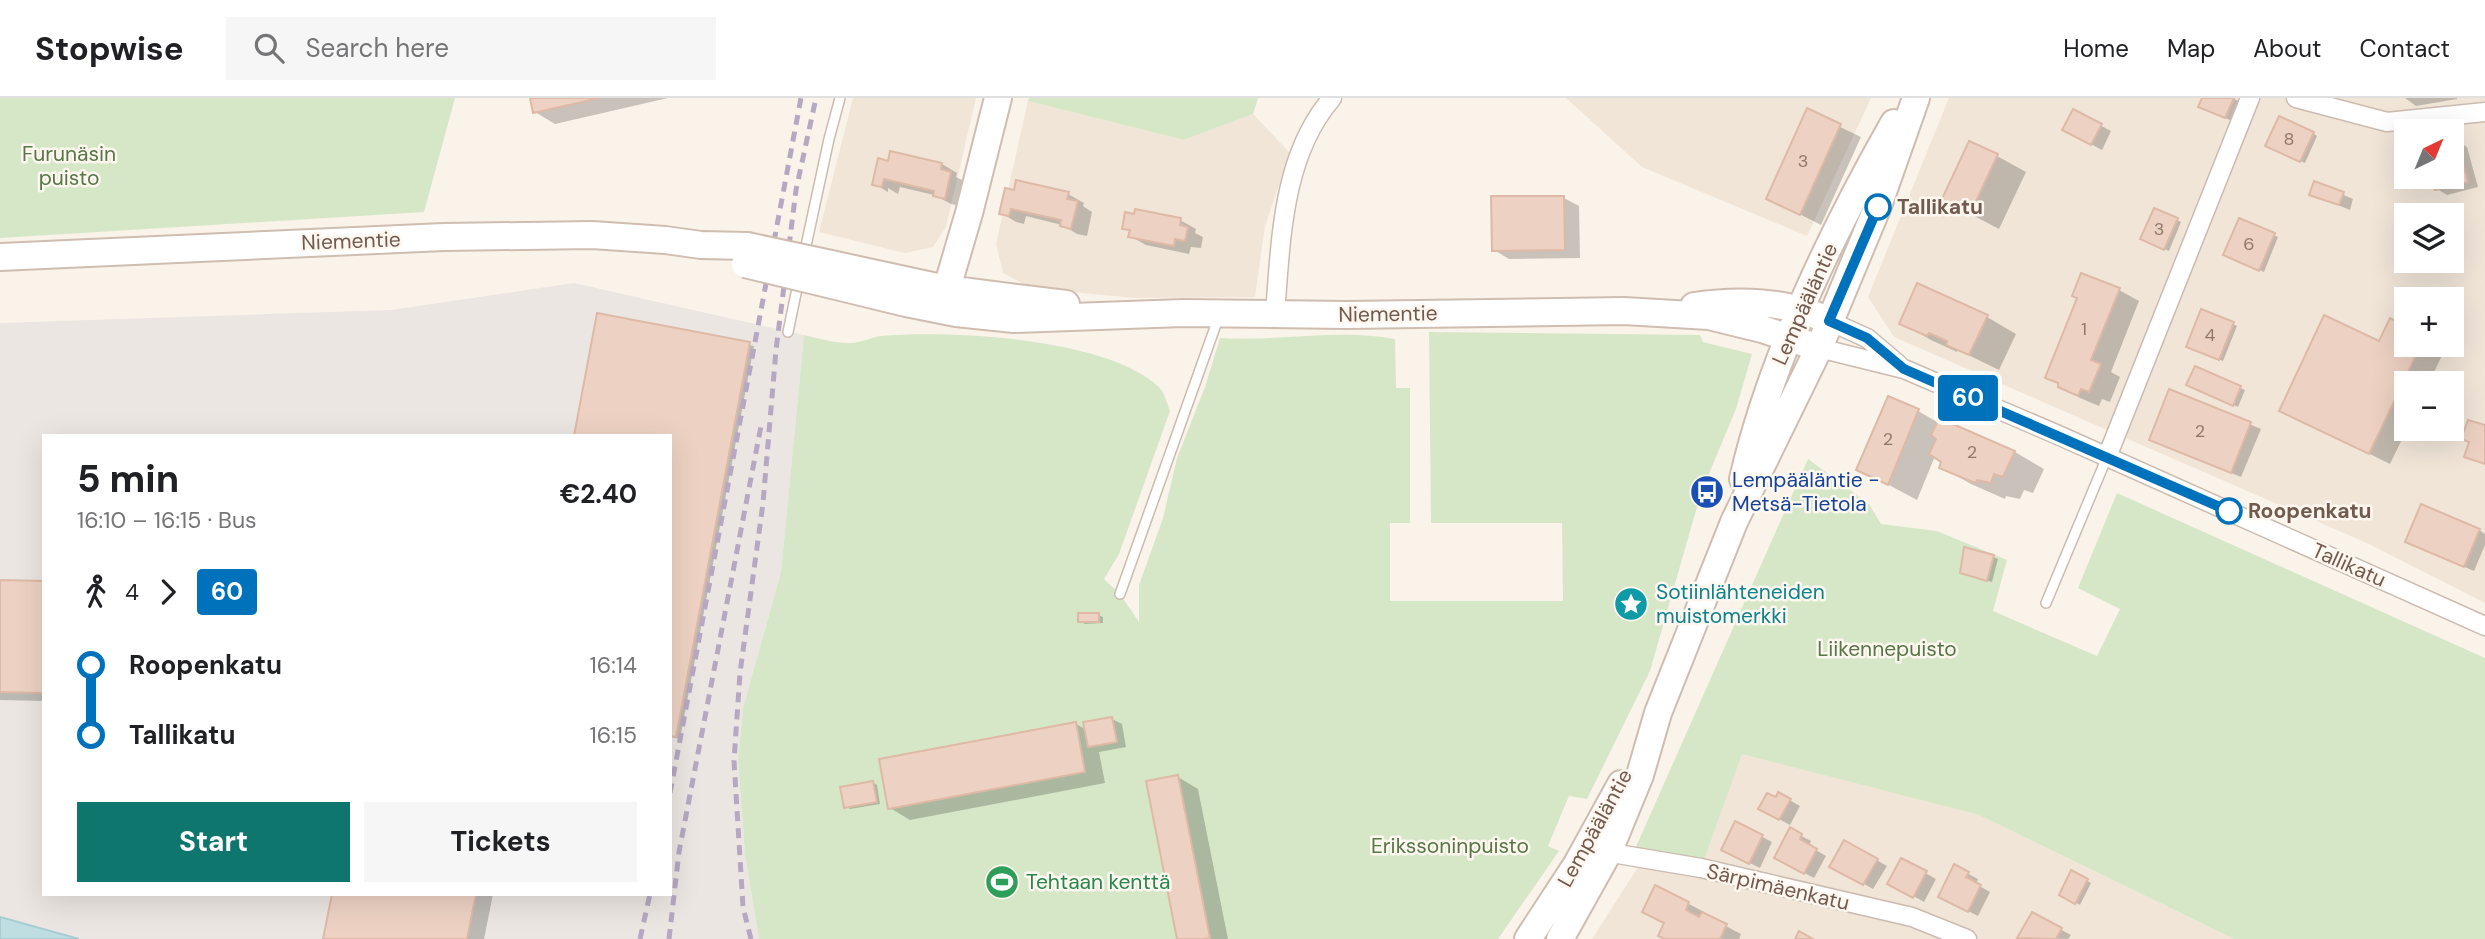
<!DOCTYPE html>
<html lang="en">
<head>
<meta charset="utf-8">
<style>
  body { margin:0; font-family:"DM Sans",sans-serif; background:#f6f6f6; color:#202124; height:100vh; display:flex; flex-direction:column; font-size:26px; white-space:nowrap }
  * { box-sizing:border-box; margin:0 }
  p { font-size:23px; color:#757577 }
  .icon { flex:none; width:38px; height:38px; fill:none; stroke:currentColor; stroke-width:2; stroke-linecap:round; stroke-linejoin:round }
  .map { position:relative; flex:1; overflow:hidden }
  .sheet { position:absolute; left:42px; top:336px; width:630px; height:462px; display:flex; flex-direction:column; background:#fff; border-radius:0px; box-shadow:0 7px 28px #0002 }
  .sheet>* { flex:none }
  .badge { padding:0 14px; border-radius:5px; font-size:24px; line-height:46px }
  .needle { width:46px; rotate:43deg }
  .fabs { position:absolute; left:2394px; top:21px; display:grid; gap:14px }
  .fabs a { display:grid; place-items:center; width:70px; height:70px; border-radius:0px; background:#fff; box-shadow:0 7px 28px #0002; font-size:35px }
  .map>.badge { position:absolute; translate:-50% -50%; box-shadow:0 0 0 4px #fff }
  .legs { display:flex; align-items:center; gap:10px; height:77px; padding:0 35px; font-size:23px }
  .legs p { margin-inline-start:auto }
  .head { display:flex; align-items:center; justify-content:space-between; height:119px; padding:0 35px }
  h1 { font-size:38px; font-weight:700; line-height:52px }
  .action { display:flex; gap:14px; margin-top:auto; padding:14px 35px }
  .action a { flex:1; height:80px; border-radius:0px; background:#0f766e; color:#fff; font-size:28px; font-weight:700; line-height:80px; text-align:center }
  .action a+a { background:#f6f6f6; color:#202124 }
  ul { padding:0 35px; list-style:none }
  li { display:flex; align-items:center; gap:24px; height:70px; font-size:26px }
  li i { display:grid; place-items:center; width:10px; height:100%; margin:0 9px; background:currentColor }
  li i::after { content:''; width:18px; height:18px; margin:-9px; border:5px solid; border-radius:50%; background:#fff }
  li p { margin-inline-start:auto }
  li:first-child i { background:linear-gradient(#0000 50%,currentColor 0) }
  li:last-child i { background:linear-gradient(currentColor 50%,#0000 0) }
  header { display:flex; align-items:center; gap:42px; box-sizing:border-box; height:98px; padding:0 35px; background:#fff; border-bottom:2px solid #e0e0e0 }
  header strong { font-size:33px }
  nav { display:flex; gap:38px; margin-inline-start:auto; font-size:24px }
  .search { width:490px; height:63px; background:#f6f6f6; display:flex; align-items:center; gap:18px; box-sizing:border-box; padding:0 24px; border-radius:0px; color:#757577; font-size:26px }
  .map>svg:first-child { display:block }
  .residential { fill:#f1e5d8; fill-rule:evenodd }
  .industrial { fill:#ece6e2; fill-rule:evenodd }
  .green { fill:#d6e7c8 }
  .water { fill:#bfdee2; stroke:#a6cdd3; stroke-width:2 }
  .shadow { fill:#0003 }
  .building { fill:#edd2c3; stroke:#deb9a6; stroke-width:2 }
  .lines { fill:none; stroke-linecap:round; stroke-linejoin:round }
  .lane-casing { stroke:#cbbbb0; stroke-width:12 }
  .street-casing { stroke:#cbbbb0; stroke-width:21 }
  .secondary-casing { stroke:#cfbdb1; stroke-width:30 }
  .lane { stroke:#fff; stroke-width:9 }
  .street { stroke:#fff; stroke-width:18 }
  .secondary { stroke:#fff; stroke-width:26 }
  .rail { stroke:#b6a8c3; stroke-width:5; stroke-dasharray:10 7; stroke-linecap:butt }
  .secondary-bridge-casing { stroke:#cfbdb1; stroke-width:30; stroke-linecap:butt }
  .secondary-bridge { stroke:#fff; stroke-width:26 }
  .line-1-casing { stroke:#fff; stroke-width:16 }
  .line-1 { stroke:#0072bc; stroke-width:10 }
  .stop-1-dot { fill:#fff; stroke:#0072bc; stroke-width:3.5 }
  .labels { text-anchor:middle; stroke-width:5; stroke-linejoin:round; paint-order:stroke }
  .number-label { font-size:18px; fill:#91786c }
  .park-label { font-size:21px; fill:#577748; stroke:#fdf7ef }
  .stop-label { font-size:21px; font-weight:bold; fill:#725a4f; stroke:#fdf7ef; text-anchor:start }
  .street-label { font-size:21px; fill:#725a4f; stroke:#fdf7ef }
  .transit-label { font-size:21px; fill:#164399; stroke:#fdf7ef; text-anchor:start }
  .culture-label { font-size:21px; fill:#0d838f; stroke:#fdf7ef; text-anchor:start }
  .leisure-label { font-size:21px; fill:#27864d; stroke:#fdf7ef; text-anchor:start }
</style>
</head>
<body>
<header>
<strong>Stopwise</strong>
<div class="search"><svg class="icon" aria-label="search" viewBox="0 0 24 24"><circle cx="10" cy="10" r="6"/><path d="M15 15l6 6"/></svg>Search here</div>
<nav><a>Home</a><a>Map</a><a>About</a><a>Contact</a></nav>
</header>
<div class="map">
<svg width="2485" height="841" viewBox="0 0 2485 841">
  <rect width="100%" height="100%" fill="#faf3e9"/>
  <path class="residential" d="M853,0H976L946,129L933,149L905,155L819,134Z
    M1566,0H1871L1807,138L1642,69Z
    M1949,0H2485V505L2369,446L1894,239L1868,199ZM2406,33H2452V79H2406ZM2406,117H2452V163H2406ZM2406,201H2452V247H2406ZM2406,285H2452V331H2406Z
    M1028,3L1184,42L1253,16L1290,55L1265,128L1255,199L1134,200L1031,190L1003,175L996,146Z
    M1741,655L1979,717L2234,841H1592L1638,769H1699Z"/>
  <path class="industrial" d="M574,185L804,237L781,474L743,610L738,661L745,756L759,841H0V225L391,212ZM44,338H670V796H44Z"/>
  <path class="green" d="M0,0H455L424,114L0,140Z
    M1029,0H1258L1253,16L1184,42L1028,3Z
    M1429,234L1700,237L1703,244L1752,256L1736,311L1701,395L1650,573L1587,701L1569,698L1548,748L1559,753L1498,841H759L745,756L738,661L743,610L781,474L804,237C818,240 836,246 851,245C861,245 871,239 882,238C951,232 1107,240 1159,289C1164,294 1167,305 1170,313L1119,456L1104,481L1120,496L1139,524V487L1163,420L1177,360L1205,289L1220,240C1278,244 1338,230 1395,241L1396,290H1410V425H1390V503H1563L1562,425H1431Z
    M1808,361L1869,406L1881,426L1937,433L2007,462L1993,513L2097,558L2120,511L2078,490L2117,395L2485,560V841H2234L1979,717L1742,656L1701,770L1631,760Z"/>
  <path class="water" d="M0,819L79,841H0Z"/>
  <path class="shadow" d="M532,0H668L555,26L535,14Z
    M2204,0H2233L2243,6L2236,25L2200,8Z
    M2405,0H2457V1L2416,8Z
    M1807,13L1861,39L1821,127L1768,100Z
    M2073,13L2111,33L2102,52L2074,37Z
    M2313,35L2317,38L2305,65L2271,50Z
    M2457,43L2467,49L2478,89L2447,97L2437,91L2434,79H2452V45Z
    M1997,58L2026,74L1999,131L1944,102Z
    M880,63L942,66L957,75L956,79L966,84L960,108L951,106L934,97L900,89L898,96L888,90V94L874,86Z
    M2315,85L2353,101L2350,112L2311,96Z
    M1006,92L1068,96L1084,105L1083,108L1092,114L1087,138L1077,136L1062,127L1026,118L1024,126L1016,124L1001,115Z
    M1564,100L1579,108L1580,160L1509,161L1494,152Z
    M1180,122L1196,131L1195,135L1203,139L1201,150L1191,149L1189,156L1146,147L1130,138L1131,134L1124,130Z
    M2177,122L2181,124L2169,153L2147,143Z
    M2274,137L2278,139L2264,174L2230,159Z
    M1918,187L1987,219L2016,236L1999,272L1958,252L1957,254L1931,242L1901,225Z
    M2119,192L2139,203L2111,274L2120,279L2110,304L2102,301L2099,308L2080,300L2047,279Z
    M598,217L754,248L680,641L670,639V338Z
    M2391,223L2406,230V247H2438L2445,251L2429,285H2406L2407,331L2390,366L2281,312L2380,245Z
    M2233,226L2237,228L2223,263L2192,251Z
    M2196,270L2245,292L2238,309L2193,288Z
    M2170,293L2261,331L2241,379L2151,342Z
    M1918,313L1939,325L1940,322L2015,354L2044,371L2033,395L2024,392L2020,401L2006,398L2005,401L1971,386L1941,369L1943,363L1935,358L1917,402L1859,371Z
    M2479,432L2485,436V447L2474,473L2407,444Z
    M1993,459L1998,461L1992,484L1966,477Z
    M0,484L44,485V603L0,602Z
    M1098,517L1103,519V525L1085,526L1080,523Z
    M1112,621L1122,626L1126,649L1099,654L1105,685L910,722L890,710L1076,626L1087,632Z
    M1178,679L1198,691L1228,841H1179Z
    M873,685L877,687L880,706L850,711L845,708Z
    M1779,696L1800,708L1790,727L1761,711L1776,701Z
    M1736,725L1772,744L1760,770L1733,757Z
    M1790,732L1811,743L1809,748L1826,758L1814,780L1786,765Z
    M1845,744L1887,768L1873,791L1832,768Z
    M1902,762L1936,781L1924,804L1890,785Z
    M1955,769L1978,781L1976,786L1990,794L1978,818L1950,804Z
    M2072,774L2091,785L2080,807L2061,796Z
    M1656,790L1689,806L1704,814L1703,816L1741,836L1739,841H1668L1666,825Z
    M334,796H493L484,841H324Z
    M2032,816L2071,837L2068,841L2020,840Z"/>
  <path class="building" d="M530,0H600L533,15Z
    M2202,0H2234L2225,20L2198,9Z
    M1807,10L1841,26L1800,117L1766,101Z
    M2073,11L2102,26L2091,47L2062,32Z
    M2279,18L2314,34L2300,64L2265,48Z
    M2457,41L2468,84L2435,92L2432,79H2452V43Z
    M1969,43L1998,56L1970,116L1941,103Z
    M890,53L942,65L941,71L951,74L945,101L933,98L934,93L884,81L882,89L872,87L878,60L888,63Z
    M1016,82L1069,94L1067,101L1078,103L1071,131L1060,128L1061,122L1011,111L1009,118L999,116L1005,90L1014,92Z
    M2314,83L2344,94L2339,107L2309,97Z
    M1491,98H1564L1565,152L1492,153Z
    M2154,110L2178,120L2164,152L2140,141Z
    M1135,111L1181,120L1180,127L1188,129L1185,143L1175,141L1174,148L1128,139L1130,132L1122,131L1125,114L1134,116Z
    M2239,120L2275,135L2259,173L2223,157Z
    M2081,175L2120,190L2091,262L2101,266L2089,294L2081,291L2078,298L2058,289V285L2045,280L2077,200L2072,198Z
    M1917,185L1988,217L1969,257L1946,247L1947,243L1929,235L1927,238L1899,226Z
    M2201,211L2234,224L2219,262L2186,249Z
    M597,215L750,244L676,639L670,638V338H574Z
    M2324,217L2379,243L2390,220L2406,228V247H2421L2369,356L2279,313Z
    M2195,268L2241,288L2233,308L2186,287Z
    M2169,291L2251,324L2231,375L2149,342Z
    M1888,298L1919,311L1888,387L1856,372Z
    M1939,320L2015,353L2003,379L1994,376L1991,385L1977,382L1975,385L1939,370L1941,364L1929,356L1936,341L1931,337Z
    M2468,322L2485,327V366L2464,359L2469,344L2461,341Z
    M2421,406L2480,431L2464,469L2405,444Z
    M1964,449L1994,457L1987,483L1960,475Z
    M0,482L44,483V595L0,594Z
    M1078,515H1099V524H1078Z
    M1112,619L1117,644L1088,649L1083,624Z
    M1076,624L1085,674L888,711L879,661Z
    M1178,677L1210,840L1203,841H1177L1146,683Z
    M873,683L877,704L844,710L840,689Z
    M1778,694L1791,701L1779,722L1758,711L1767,695L1776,699Z
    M1735,723L1763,737L1749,766L1721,752Z
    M1790,729L1802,736L1800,741L1817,751L1804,776L1774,760Z
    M1844,742L1878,761L1863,787L1829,769Z
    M1901,760L1927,773L1913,800L1887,786Z
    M1954,766L1969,774L1966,779L1981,787L1968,814L1938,799Z
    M2071,772L2088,781L2075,806L2059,797Z
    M1655,787L1689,804L1686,812L1699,819L1702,814L1727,826L1720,841H1665L1658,838L1664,825L1642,814Z
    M332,796H476L467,841H323Z
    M2032,814L2062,830L2056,841L2017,840Z
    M1799,833L1813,841H1795Z"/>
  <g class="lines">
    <g class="lane-casing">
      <path id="lane" d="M804,157L829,41L840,0
        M788,234L799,181
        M1120,496L1219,218
        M2046,505L2107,359"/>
    </g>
    <g class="street-casing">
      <path id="street" d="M2296,0L2387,24L2485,14
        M1275,215C1281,142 1282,58 1332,0
        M1829,223L1867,240L1899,267
        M1819,250L1904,271L2056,336L2485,528
        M2107,359L2250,0
        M1600,753L1701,770L1912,819L1967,841"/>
    </g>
    <g class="secondary-casing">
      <path id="secondary" d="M0,159L444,139L592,137L665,142L701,147L747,148
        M831,166L946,191L1066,206
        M828,186L906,205L956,215L1014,221L1183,215L1346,217L1624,213L1709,218L1762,231L1819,250
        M942,207L969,115L998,0
        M1694,208C1735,202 1778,202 1818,218
        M1743,381C1771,259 1832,134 1894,25
        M1528,841L1577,766L1621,686
        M1560,841L1608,755L1640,677L1658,615L1734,424L1819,250L1878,108L1916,0"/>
    </g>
    <use href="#lane" class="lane"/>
    <use href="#street" class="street"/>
    <use href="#secondary" class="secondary"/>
    <path class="rail" d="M670,695L801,0
      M640,841L650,796
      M669,841L679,754L761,328
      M751,841L743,809L734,663L740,575L763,405L776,252L796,92L816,0"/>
    <g class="secondary-bridge-casing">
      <path id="secondary-bridge" d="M747,148L831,166
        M745,166L828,186"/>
    </g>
    <use href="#secondary-bridge" class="secondary-bridge"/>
  </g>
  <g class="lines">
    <g class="line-1-casing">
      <path id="line-1" d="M1878,109L1829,223L1867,240L1904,271L2229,413"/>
    </g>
    <use href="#line-1" class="line-1"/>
  </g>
  <defs>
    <g id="bus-disc" transform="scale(1.75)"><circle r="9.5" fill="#1a4fb4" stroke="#fdf7ef"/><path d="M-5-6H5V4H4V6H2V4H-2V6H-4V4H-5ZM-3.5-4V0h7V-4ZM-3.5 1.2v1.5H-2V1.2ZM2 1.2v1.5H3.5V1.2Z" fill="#fff"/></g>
    <g id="sight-disc" transform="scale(1.75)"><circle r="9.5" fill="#0f9aa8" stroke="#fdf7ef"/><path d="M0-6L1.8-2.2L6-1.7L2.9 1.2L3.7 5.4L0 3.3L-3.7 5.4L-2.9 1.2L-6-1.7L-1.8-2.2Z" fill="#fff"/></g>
    <g id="stadium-disc" transform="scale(1.75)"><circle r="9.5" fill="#2e9e5b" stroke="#fdf7ef"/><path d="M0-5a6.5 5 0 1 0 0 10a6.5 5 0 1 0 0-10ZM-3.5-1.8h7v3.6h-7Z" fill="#fff"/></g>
  </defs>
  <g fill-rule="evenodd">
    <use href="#bus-disc" x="1707" y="394"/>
    <use href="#sight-disc" x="1631" y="506"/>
    <use href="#stadium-disc" x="1002" y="784"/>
  </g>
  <g class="stop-1-dot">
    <circle cx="1878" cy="109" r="12"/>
    <circle cx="2229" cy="413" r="12"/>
  </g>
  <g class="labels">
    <g class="number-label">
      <text x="2289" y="47">8</text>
      <text x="1803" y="69">3</text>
      <text x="2159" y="137">3</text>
      <text x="2249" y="152">6</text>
      <text x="2084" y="237">1</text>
      <text x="2210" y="243">4</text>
      <text x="2200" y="339">2</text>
      <text x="1888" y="347">2</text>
      <text x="1972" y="360">2</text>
    </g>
    <g class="park-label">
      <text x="69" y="63">Furunäsin<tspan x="69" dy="24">puisto</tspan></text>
      <text x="1887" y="558">Liikennepuisto</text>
      <text x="1450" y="755">Erikssoninpuisto</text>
    </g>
    <g class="stop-label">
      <text x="1897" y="116">Tallikatu</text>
      <text x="2248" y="420">Roopenkatu</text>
    </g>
    <g class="street-label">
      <text transform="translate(351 143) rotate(-2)" y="7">Niementie</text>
      <text transform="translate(1805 206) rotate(-66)" y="7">Lempääläntie</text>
      <text transform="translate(1388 216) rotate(-1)" y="7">Niementie</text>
      <text transform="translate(2349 467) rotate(24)" y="7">Tallikatu</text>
      <text transform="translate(1595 730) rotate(-61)" y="7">Lempääläntie</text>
      <text transform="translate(1778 789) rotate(13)" y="7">Särpimäenkatu</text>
    </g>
    <g class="transit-label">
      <text x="1732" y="389">Lempääläntie -<tspan x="1732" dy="24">Metsä-Tietola</tspan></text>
    </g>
    <g class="culture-label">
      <text x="1656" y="501">Sotiinlähteneiden<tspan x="1656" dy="24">muistomerkki</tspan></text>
    </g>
    <g class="leisure-label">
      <text x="1026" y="791">Tehtaan kenttä</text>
    </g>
  </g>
</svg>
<div class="fabs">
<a><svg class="needle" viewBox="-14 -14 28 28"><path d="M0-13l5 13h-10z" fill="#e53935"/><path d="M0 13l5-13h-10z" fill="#757577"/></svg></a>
<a><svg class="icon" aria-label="layers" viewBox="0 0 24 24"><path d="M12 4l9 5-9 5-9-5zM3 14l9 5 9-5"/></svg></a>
<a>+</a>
<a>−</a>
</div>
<b class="badge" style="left:1968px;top:300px;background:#0072bc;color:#fff">60</b>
<section class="sheet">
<div class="head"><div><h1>5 min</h1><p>16:10 – 16:15 · Bus</p></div><b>€2.40</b></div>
<div class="legs"><svg class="icon" aria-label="walk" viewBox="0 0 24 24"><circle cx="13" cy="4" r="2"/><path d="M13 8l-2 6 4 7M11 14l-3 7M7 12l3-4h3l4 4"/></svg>4<svg class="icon" aria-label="forward" viewBox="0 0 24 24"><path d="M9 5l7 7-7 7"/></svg><b class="badge" style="background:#0072bc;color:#fff">60</b></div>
<ul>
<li><i style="color:#0072bc"></i><b>Roopenkatu</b><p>16:14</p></li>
<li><i style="color:#0072bc"></i><b>Tallikatu</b><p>16:15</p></li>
</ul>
<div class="action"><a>Start</a><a>Tickets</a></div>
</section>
</div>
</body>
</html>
